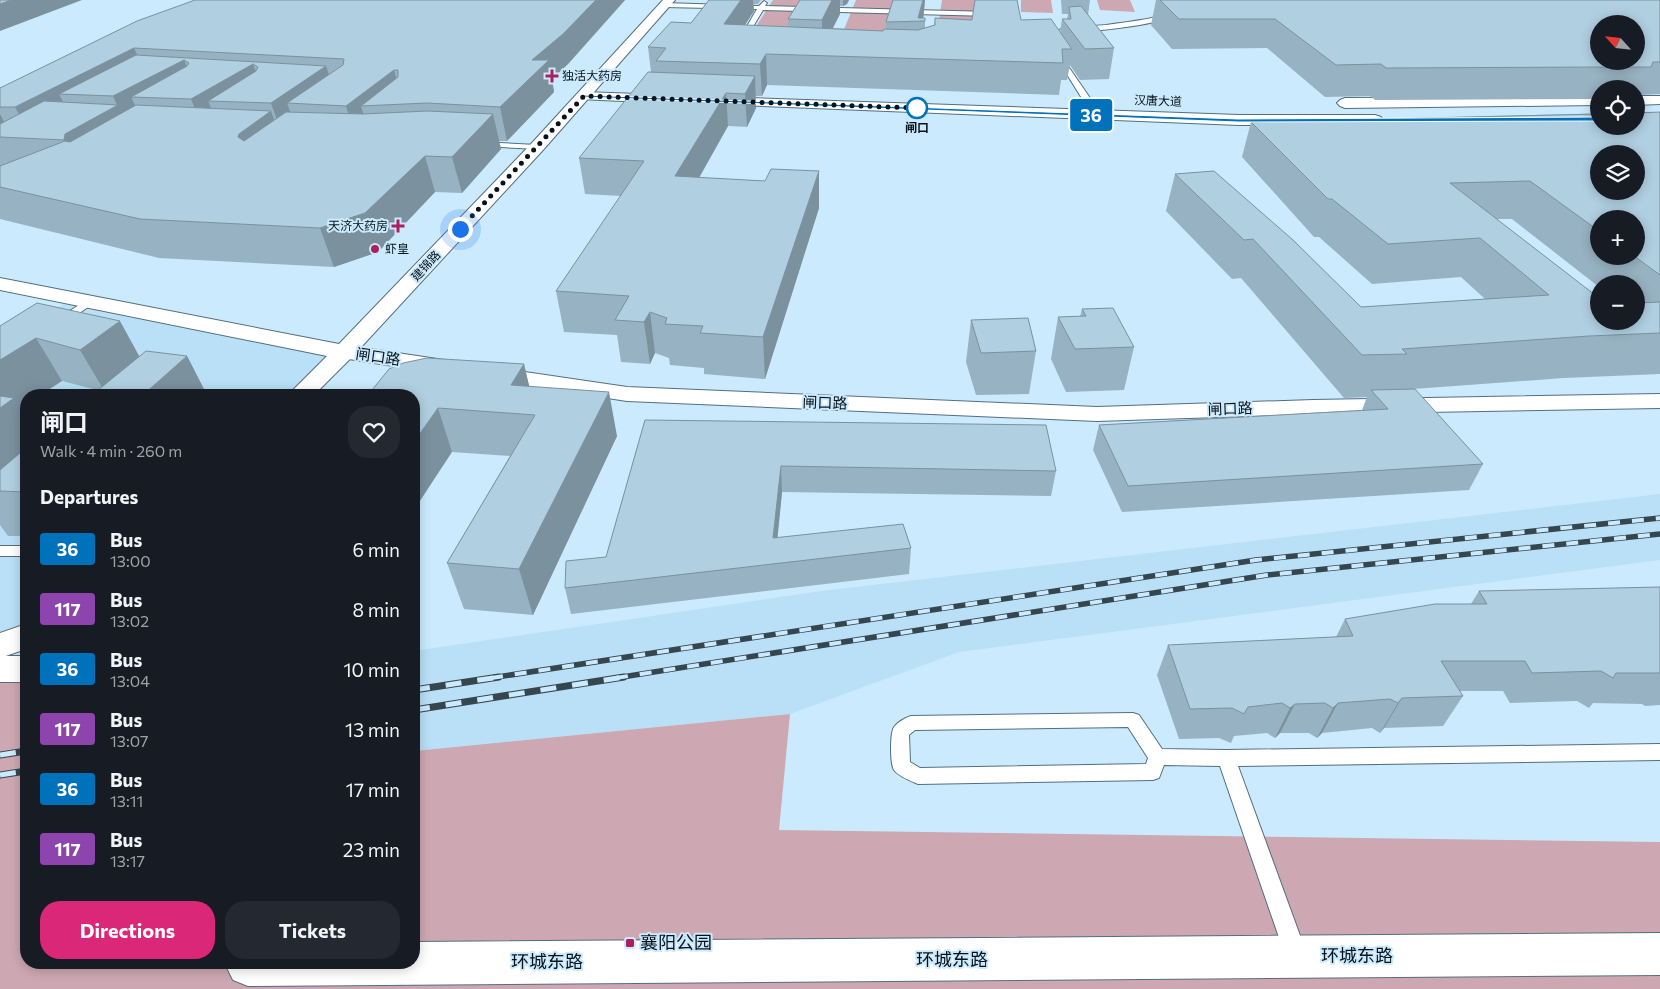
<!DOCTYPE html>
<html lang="en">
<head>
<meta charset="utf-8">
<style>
  body { margin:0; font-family:Commissioner,"Noto Sans SC",sans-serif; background:#242831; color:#f1f3f6; height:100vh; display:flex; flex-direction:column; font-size:19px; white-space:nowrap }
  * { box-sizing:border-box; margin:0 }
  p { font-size:16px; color:#9ea1a6 }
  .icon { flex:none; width:28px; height:28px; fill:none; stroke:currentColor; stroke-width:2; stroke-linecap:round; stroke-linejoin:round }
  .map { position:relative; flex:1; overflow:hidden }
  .panel { position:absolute; left:20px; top:389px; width:400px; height:580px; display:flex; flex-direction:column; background:#171b24; border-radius:20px; box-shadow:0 2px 12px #0003 }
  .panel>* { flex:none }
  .badge { padding:0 10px; border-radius:4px; font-size:18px; line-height:32px }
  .needle { width:32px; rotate:297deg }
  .fabs { position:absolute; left:1590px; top:15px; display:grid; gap:10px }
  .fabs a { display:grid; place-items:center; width:55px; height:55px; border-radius:50%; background:#171b24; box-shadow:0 2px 12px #0003; font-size:25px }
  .you { position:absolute; width:25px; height:25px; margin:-12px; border:4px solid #fff; border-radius:50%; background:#1a73e8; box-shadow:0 0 0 8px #1a73e833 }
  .map>.badge { position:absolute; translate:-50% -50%; box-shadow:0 0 0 2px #fff }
  h2 { padding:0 20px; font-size:19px; line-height:45px }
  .round { display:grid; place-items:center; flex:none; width:52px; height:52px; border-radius:20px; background:#242831 }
  .summary { display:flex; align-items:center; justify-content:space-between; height:85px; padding:0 20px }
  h1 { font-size:24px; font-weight:700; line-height:38px }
  .action { display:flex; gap:10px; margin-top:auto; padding:10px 20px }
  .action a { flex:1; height:58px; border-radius:20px; background:#db2777; color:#fff; font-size:20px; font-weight:700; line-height:58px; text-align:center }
  .action a+a { background:#242831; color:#f1f3f6 }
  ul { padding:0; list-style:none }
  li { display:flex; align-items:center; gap:15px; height:60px; padding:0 20px }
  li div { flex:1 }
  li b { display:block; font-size:19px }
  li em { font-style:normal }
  li .badge { min-width:55px; font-weight:700; text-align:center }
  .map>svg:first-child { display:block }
  .built { fill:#b9e0f7 }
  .green { fill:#cda8b2 }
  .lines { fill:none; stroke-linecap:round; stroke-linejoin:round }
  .service-casing { stroke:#536f7f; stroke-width:2 }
  .minor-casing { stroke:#536f7f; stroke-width:2 }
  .tertiary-casing { stroke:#536f7f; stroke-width:2 }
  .secondary-casing { stroke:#536f7f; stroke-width:2 }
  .service { fill:#fff; fill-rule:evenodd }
  .minor { fill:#fff; fill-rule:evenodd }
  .tertiary { fill:#fff; fill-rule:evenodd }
  .secondary { fill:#fff; fill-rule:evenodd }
  .rail-far1-casing { stroke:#36464f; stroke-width:5.5 }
  .rail-casing { stroke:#36464f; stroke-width:7 }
  .rail-far1 { stroke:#cbeafd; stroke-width:4; stroke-dasharray:12; stroke-linecap:butt }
  .rail { stroke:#cbeafd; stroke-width:5; stroke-dasharray:16; stroke-linecap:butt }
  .wall { fill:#97b2c2; fill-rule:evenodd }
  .shaded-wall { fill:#7b919e }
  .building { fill:#b0cfe1; stroke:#7b919e; fill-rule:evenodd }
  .line { fill:#0072bc; stroke:#fff }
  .walk { stroke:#081319; stroke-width:5; stroke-dasharray:0 9 }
  .poi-dot { fill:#ac205e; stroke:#cbeafd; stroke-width:2 }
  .stop-dot { fill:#fff; stroke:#0072bc; stroke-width:2.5 }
  .labels { text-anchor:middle; stroke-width:4; stroke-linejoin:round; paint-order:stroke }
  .far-poi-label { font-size:12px; fill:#081319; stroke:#cbeafd; text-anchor:start }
  .far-street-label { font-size:12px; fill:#081319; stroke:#cbeafd }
  .far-stop-label { font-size:12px; font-weight:bold; fill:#081319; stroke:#cbeafd }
  .street-label { font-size:15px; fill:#081319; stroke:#cbeafd }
  .near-poi-label { font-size:18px; fill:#081319; stroke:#cbeafd; text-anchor:start }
  .near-street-label { font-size:18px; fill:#081319; stroke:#cbeafd }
</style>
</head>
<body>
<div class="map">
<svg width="1660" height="989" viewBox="0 0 1660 989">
  <rect width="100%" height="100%" fill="#cbeafd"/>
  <path class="built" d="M70,299L344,352L300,395H26V636L0,646V349Z
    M1660,494V560L959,652L790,714L414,751V651L821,591Z"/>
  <path class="green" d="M773,0H816L790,47L744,45Z
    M856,0H899L885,51L836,49Z
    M942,0H975L987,49L935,47Z
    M1021,0H1051L1053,13L1021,12Z
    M1097,0H1130L1135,12L1100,10Z
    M0,669H26V962H414V751L790,714L779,830L1660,842V989H0Z"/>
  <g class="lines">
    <g class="service-casing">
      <path id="service" d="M1185,0H1191L1197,6C1169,27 1092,30 1056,35L1046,42L1042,38C1057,25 1087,27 1106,25C1135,21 1164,18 1190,6Z
        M764,1L767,3L765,6L991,12L994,14L991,16L763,10L745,40L742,42L739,40L757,9L664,7L661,5L664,3L759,6Z
        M1057,56H1061L1090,98L1089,100H1083L1056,57Z
        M480,142L537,145L541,147L537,149L483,146L479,144Z
        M87,300L91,301L92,303L91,305L65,323H57L56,321L57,319Z
        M0,546H26V556H0Z
        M1133,713L1139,715L1162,749L1226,750L1660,744V760L1238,766L1306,952L1302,959L1295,963L1288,959L1284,952L1220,766L1164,765L1159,778L1153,780L918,784C911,781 898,776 894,770C890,764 890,732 894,727C898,722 905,718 911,716ZM1128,727L1148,758L1146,764L920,768L910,762L909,735L915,730Z"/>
    </g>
    <g class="minor-casing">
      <path id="minor" d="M344,345L444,360L452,362L456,367L452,372L444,374L336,357L333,352L336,347Z
        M491,367L627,387L1097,407L1313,400L1660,394V408L1313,414L1097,421L627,401L483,379L479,374L483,369Z"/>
    </g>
    <g class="tertiary-casing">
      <path id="tertiary" d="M663,0H675L543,150L352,357L314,395H288L327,356L0,290V278L339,344L531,144Z
        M26,624V649L0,658V633Z"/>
    </g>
    <g class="secondary-casing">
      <path id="secondary" d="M584,92L665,95L670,96L672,99L670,102L665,103L579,99L577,96L579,93Z
        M1636,96H1660V104L1636,105Z
        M718,97L1239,115H1375L1381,117L1383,120L1381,123L1375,125H1239L713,104L711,101L713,98Z
        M1599,97V105L1345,108L1340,106L1337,103L1340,100L1345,98Z
        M0,656H26V682H0Z
        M1660,933V975L248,986L233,980L224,962H414V942Z"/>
    </g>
    <use href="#service" class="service"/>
    <use href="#minor" class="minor"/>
    <use href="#tertiary" class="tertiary"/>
    <use href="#secondary" class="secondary"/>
    <g class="rail-far1-casing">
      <path id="rail-far1" d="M491,678L1256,560L1660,518
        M616,678L1267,575L1660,534"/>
    </g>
    <g class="rail-casing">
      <path id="rail" d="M414,690L499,677
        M414,710L624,677
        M0,755L26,751
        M0,775L26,771"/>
    </g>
    <use href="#rail-far1" class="rail-far1"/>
    <use href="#rail" class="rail"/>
  </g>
  <path class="wall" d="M195,0H625L568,64L552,79L554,92L507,141H499L501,149L462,193L435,192L378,252L334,267L159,258L0,219V88Z
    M709,0H761L758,4H753L754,11L745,25L788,27V19L800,0H849L847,4L843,6H840V14L832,28L883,31L886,29V22L893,0H925L923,18L925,21V28L934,25L935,18L972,20H1021L1060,32L1062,19H1067L1068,14H1062L1061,0H1090L1088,15L1114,48L1109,79L1080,80L1070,65L1067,80H1061L1059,95L767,85L762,96H756V108L747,127L728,126L699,178L765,181L819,171V208L765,379L704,374V368L670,365L669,358L655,353L650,364L621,362L617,335L564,332L556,291L621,196L585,194L579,158L651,72L648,47L691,23Z
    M1156,0H1660V94L1636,95V89H1599V99L1375,100L1370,96L1325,97L1267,48L1172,49L1151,25Z
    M1660,112V374L1564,378L1413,389L1483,464L1469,490L1122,512L1093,450L1099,425L1362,410L1367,397L1344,398L1241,278L1232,279L1166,211L1175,174L1361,307L1485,299L1461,277L1372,284L1319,237H1314L1242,157L1251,122ZM1497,219H1512L1599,287V284H1636V321H1599ZM1599,219L1636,256H1599Z
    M1082,309L1134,347L1124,390L1066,392L1051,359L1058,317H1080Z
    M971,320L1036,351L1029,394L976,395L966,362Z
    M0,326L139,356H187L207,395H92L97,390L62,381L20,408L26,417V536H8L0,525Z
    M524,364L529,386L617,436L533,615L464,609L447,563L510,456L452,452L414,395Z
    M645,420L1056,471L1051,496L782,492L777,538L911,548L909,574L571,614L565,588L606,557Z
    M1660,587V705L1645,706L1642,704L1593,703L1589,708L1577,701L1510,703L1503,691H1460L1463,696L1443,726L1384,728L1380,733L1372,728L1322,733L1317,738L1309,733H1280L1275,738L1267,733L1234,736L1231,743L1219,738L1179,739L1157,675L1168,645L1336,637L1345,619L1471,604L1479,591Z"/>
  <path class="shaded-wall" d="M11,0H82L0,31V4Z
    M596,0H625L568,64L552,79L554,92L507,141L500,107L532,60Z
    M741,0H753L754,11L726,54L724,24Z
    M832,0H840V14L822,50V20Z
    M843,0H849L847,4L843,6Z
    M923,0H925L923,21L918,18Z
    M134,48L148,78L184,60L197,91L131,97L143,122L82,176L64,140L65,134L117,105L113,96L59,94L72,120L32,138L15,107Z
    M766,54L767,85L762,96L760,64Z
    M253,64L265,96L208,101L218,125L205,133L191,99Z
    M326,66L337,98L287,103L296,128L283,137L271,103Z
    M394,70L403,102L361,106L368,130L356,140L346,106Z
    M755,76L756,108L747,127L745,94Z
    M726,93L728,126L679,213L675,176Z
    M271,111L284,146L253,169L238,137L239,134Z
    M0,114L12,137H0Z
    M493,114L501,149L462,193L452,157Z
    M425,156L435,192L378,252L334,267L320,228Z
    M819,171V208L765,379L763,337Z
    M650,312L655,353L650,364L644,322Z
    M120,321L143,363L105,392L80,350Z
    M36,338L62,381L40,395H26V404L20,408L26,417V455L0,474V360Z
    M187,356L207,395H143Z
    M524,364L534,407L511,385Z
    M609,392L617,436L533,615L519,569Z
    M438,408L452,452L414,510V442Z
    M781,466L782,492L775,564L773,538Z
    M1402,698L1384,728L1380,733L1398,703Z
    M1338,703L1322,733L1317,738L1333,708Z
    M1295,704L1280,733L1275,738L1290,708Z"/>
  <path class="building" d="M0,0H11L0,4Z
    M195,0H596L563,34L532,60H549L500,107L427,103L361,106L398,77V70H394L346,106L287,103L343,65L344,59L134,48L15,107H0V88L137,21Z
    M709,0H741L724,24L883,31L884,29L918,30L935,25V18L972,20L975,0H1017L1021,20L1051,19L1072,49H1062L1063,63L766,54L760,64L656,61L666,48L648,47L671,22L691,23Z
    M800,0H832L822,20L788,19Z
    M893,0H923L918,18H925V21L886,22Z
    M1160,0H1660V62H1653L1651,67H1597L1386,68L1381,64L1336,65L1275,19H1179ZM1599,24H1636V61H1599Z
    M1081,6L1114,48L1085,49L1062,19H1071L1069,7Z
    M136,55L326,66L271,103L208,101L256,71L258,67L253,64L191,99L131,97L187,66L189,63L184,60L113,96L59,94Z
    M648,72L755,76L745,94L726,93L675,176L765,181L771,169L819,171L763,337L700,333L703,326L665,324L667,318L650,312L644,322L615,320L629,296L556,291L644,161L579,158Z
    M44,101L118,105L65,134L64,140L0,137V124Z
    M136,105L271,111L239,134L238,137L244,141L286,112L363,114L427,111L493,114L452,157L425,156L365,213L320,228L140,219L0,187V166L65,141L70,142Z
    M1660,112V275L1634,256H1636V219H1599V231L1530,181L1450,183L1599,298V321H1636V303L1660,302V333L1589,336L1402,349L1407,354L1362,355L1253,239L1244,240L1175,174L1214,171L1293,240L1361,307L1549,295L1480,238L1388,244L1332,199H1328L1251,122L1599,114V126H1636V113ZM1599,154H1636V191H1599Z
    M37,303L120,321L80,350L36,338L0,360V326Z
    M1113,308L1134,347L1075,349L1058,317L1086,316L1082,309Z
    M1028,318L1036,351L981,353L971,320Z
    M146,351L187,356L143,395H92Z
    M427,358L524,364L511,385L609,392L519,569L447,563L535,415L438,408L414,442V395H368L389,369L403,363Z
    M1415,389L1483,464L1128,486L1099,425L1388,409L1371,390Z
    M0,396L14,398L0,408Z
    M645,420L1046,425L1056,471L781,466L773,538L903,524L911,548L565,588L566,561L606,557Z
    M26,448V492L0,491V470Z
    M1660,587V673H1616L1613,678L1601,671L1532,673L1525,661H1441L1463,696L1402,698L1398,703L1390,699L1338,703L1333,708L1325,703L1295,704L1290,708L1282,703L1248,707L1244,714L1232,708L1190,709L1168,645L1353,636L1345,619L1435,604H1487L1479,591Z"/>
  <path class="line" d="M582,95L1238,119L1599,117L1602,119L1599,121L1238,122L584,97Z"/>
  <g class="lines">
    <path class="walk" d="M460,229L584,96L917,108"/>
  </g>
  <g class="poi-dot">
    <path d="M549.5 68.5h5v5h5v5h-5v5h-5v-5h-5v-5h5z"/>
    <path d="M395.5 218.5h5v5h5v5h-5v5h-5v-5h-5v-5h5z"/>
    <circle cx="375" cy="249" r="5"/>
    <rect x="625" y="938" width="10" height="10" rx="2.5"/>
  </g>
  <circle class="stop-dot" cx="917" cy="108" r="10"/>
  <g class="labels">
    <g class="far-poi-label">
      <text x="562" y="80">独活大药房</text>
      <text x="388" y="230" text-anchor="end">天济大药房</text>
      <text x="385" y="253">虾皇</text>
    </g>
    <g class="far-street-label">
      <text transform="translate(1158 101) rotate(2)" y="4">汉唐大道</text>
      <text transform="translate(426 266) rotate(-47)" y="4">建锦路</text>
    </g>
    <g class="far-stop-label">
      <text x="917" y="132">闸口</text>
    </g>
    <g class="street-label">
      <text transform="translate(378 357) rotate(8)" y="5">闸口路</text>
      <text transform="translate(825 403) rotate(2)" y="5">闸口路</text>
      <text transform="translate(1230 409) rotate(-2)" y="5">闸口路</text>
    </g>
    <g class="near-poi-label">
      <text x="640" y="949">襄阳公园</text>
    </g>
    <g class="near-street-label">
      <text x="1357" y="962">环城东路</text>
      <text x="952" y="966">环城东路</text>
      <text x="547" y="968">环城东路</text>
    </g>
  </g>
</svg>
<div class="fabs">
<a><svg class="needle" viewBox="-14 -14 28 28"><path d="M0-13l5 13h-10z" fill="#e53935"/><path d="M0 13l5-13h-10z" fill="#9ea1a6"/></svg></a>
<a><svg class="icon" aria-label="locate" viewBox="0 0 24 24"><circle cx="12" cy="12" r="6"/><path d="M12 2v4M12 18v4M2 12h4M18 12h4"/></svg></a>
<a><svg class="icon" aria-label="layers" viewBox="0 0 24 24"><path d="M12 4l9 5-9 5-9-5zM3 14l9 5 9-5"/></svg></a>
<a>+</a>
<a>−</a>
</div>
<div class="you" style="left:460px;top:229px"></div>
<b class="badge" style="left:1091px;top:115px;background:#0072bc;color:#fff">36</b>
<section class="panel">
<div class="summary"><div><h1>闸口</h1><p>Walk · 4 min · 260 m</p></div><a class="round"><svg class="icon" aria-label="heart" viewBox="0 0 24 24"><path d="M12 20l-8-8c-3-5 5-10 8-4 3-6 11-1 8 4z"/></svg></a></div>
<h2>Departures</h2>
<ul>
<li><span class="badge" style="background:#0072bc;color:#fff">36</span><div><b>Bus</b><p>13:00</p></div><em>6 min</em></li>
<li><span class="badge" style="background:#8e44ad;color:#fff">117</span><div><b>Bus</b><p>13:02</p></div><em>8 min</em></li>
<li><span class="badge" style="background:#0072bc;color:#fff">36</span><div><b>Bus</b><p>13:04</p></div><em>10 min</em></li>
<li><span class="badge" style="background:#8e44ad;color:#fff">117</span><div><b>Bus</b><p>13:07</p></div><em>13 min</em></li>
<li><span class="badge" style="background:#0072bc;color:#fff">36</span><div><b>Bus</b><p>13:11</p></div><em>17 min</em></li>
<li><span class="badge" style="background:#8e44ad;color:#fff">117</span><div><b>Bus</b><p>13:17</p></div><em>23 min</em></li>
</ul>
<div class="action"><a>Directions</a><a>Tickets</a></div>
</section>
</div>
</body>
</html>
